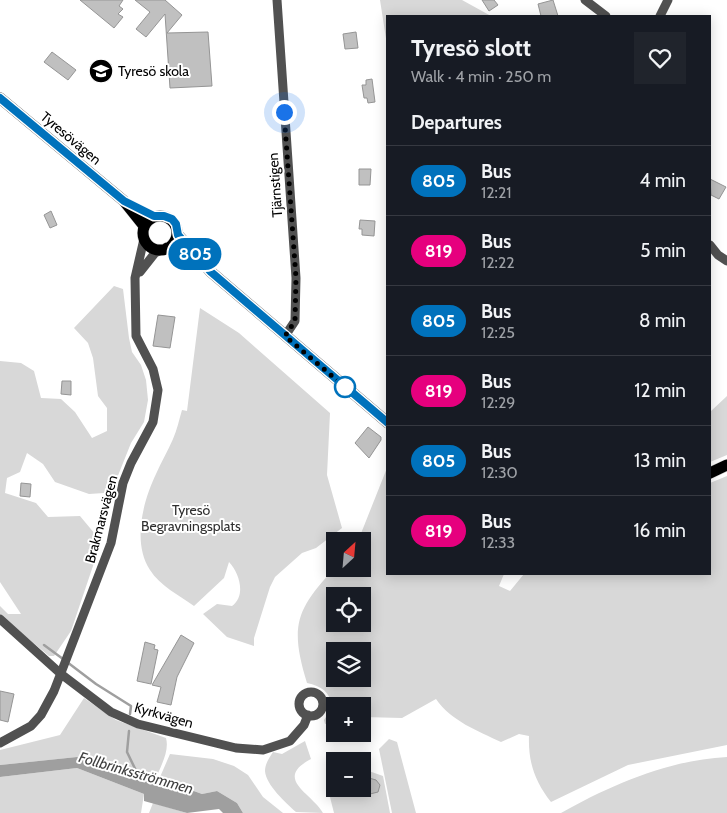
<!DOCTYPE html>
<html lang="en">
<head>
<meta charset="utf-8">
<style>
  body { margin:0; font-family:Cabin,sans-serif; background:#20242c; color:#f1f3f6; height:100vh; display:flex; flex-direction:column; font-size:19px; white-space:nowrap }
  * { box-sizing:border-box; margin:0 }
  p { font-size:16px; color:#9ea1a6 }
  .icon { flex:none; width:28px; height:28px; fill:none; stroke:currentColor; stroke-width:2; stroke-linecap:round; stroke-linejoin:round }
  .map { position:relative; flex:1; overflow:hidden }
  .drawer { position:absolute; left:386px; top:15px; width:325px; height:560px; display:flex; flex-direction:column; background:#171b24; border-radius:0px; box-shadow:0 2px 12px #0003 }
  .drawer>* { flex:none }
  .badge { padding:0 10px; border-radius:16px; font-size:18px; line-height:32px }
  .needle { width:32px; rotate:26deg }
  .tools { position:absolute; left:326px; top:532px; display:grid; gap:10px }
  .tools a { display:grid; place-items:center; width:45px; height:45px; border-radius:0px; background:#171b24; box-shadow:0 2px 12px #0003; font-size:25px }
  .you { position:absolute; width:25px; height:25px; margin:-12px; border:4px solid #fff; border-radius:50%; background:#1a73e8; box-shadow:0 0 0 8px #1a73e833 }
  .map>.badge { position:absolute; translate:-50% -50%; box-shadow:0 0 0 2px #fff }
  h2 { padding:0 25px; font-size:19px; line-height:45px }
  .round { display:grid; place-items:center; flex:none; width:52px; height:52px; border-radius:0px; background:#20242c }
  .overview { display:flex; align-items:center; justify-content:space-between; height:85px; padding:0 25px }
  h1 { font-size:24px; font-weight:700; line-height:38px }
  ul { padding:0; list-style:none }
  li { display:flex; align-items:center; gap:15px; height:70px; padding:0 25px; border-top:1px solid #363941 }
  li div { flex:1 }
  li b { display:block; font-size:19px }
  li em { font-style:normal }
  li .badge { min-width:55px; font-weight:700; text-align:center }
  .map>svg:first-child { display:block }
  .green { fill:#d8d8d8; fill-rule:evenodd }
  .water { fill:#9f9f9f }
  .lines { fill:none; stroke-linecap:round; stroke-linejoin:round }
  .stream { stroke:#9f9f9f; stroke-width:2.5 }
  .building { fill:#c0c0c0; stroke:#959595 }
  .major-casing { stroke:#dbdbdb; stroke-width:12 }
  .minor { stroke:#515151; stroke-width:9 }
  .major { stroke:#000; stroke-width:11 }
  .line-casing { stroke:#fff; stroke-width:11 }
  .line { stroke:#0072bc; stroke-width:8 }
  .walk { stroke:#000; stroke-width:5; stroke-dasharray:0 9 }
  .stop-dot { fill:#fff; stroke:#0072bc; stroke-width:2.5 }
  .labels { text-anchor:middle; stroke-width:4; stroke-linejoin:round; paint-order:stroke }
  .poi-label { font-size:14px; fill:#000; stroke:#fff; text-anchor:start }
  .street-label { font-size:14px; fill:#000; stroke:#fff }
  .park-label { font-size:14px; fill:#2f2f2f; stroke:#fff }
  .water-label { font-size:15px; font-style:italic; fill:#404040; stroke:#fff }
</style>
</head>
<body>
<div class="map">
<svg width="727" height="813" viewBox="0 0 727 813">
  <rect width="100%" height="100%" fill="#fff"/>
  <path class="green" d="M380,0H462L491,16H388L387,45Z
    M114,286L123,289L129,338L132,352L141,365L146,380L148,400L144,422L131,443L117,478L104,493L89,494L55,482L43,464L27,453L20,472L7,478L5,493L36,503L48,517L80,516L95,534L94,563L71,631L54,656H49L0,615V606L8,614H21L0,582V361L21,363L34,371L41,398L61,399L75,412L92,438L107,431V408L98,396L93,358L88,343L74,328Z
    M200,308L239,333L330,413L327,475L342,528L316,548L302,553L275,577L270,587L254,638V646L227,637L203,614L217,604L232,606C246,596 240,574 229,562L224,578L194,606C179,595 160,586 150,570C132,543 143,501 156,474C161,462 168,451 173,439C177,430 179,420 182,410L187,411Z
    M727,396V455L710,462V412Z
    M387,468L388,574H504L499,586L510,591L524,574H710V483L727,476V745L628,765L551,802C535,782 528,762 529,736L519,734L501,742C478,731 451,721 436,699L402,718L363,717L362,706H335V721L325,724L324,720C338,701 328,687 307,683C290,627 295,610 335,568L362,569V541H358ZM335,596H362V624H335ZM335,651H362V679H335Z
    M84,698L116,720L166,738C170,752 159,769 154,783L77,757L0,765V750L60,735Z
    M389,739L397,742L416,813H392L379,749Z
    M305,741L311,759C273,779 312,793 323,813L296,812C286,803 266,785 265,771C265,764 269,758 273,752L282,754Z
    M170,754L213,759L234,766L248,775L263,797L283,813H243L237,803L217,791L202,794L172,783L165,787L157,784Z
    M727,757V813H561C611,785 668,760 727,757Z
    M333,760L339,761H335V789H362L363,769L383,776L390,813H334L327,785Z
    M77,768L144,794L141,813H0V777Z
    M153,803L187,813H149Z"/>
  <path class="water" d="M77,757L164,787L172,783L202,794L217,791L237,803L243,813H223L219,809L187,813L144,801V794L77,768L0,777V765Z"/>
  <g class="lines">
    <path class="stream" d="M44,645L63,659
      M67,662L96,684L131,706L130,714
      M129,731L127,752L140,779"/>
  </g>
  <path class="building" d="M80,0H123L119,6L123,9L118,14L123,17L114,28Z
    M135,0H165L182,15L167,33L208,32L212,86L170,88L165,14L146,37L136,29L150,12Z
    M482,0H494L498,5L489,11Z
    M553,0L558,16H541L538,4Z
    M356,32L358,48L345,49L343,34Z
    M52,52L76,70L68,80L44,62Z
    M372,79L375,102L368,103L367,98H364L362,85H366V80Z
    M359,169H371L370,185H359Z
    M710,179L726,187L719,199L711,195Z
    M51,211L57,225L50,228L44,215Z
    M360,220L375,221L374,236L362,235V229H359Z
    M158,315L175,317L170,348L153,346Z
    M62,381H71V395L61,394Z
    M368,427L381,437V440L369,458L355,443Z
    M21,483L31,484L30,497L20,496Z
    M181,635L194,643L177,677L171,705L157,702L161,687L152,685Z
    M145,642L155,645L154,649L158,650L151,684L137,681Z
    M0,691L14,694L8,722L0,720Z
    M362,776L376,780L380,785L378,792L370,794L362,791Z"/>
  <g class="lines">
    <g class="major-casing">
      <path id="major" d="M0,98L124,201L144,226
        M143 233a17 17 0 1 1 34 0a17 17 0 1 1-34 0Z
        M178,235L211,272L388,423
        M167,248L201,266
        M710,473L727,465"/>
    </g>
    <path class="minor" d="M277,0L296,278L295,321L285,336
      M585,0L606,16
      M660,16L668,0
      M710,245L718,255L727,261
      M140,272L155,253L161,250
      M0,619L61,674L111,712L138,724L236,748L263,750L290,741L304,725L308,715
      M299 704a12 12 0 1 1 24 0a12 12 0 1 1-24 0Z
      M0,743L31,726L41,715L54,691L111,543L123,483L131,463L153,422L158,390L153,369L136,336L135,278L144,239"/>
    <use href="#major" class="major"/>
  </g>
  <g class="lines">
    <g class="line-casing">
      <path id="line" d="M0,98L124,201L154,216H164L172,219L176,224L178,235L211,272L388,423"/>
    </g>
    <use href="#line" class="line"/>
    <path class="walk" d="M284,112L296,278L295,321L285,336L345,387"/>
  </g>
  <defs>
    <g id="school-disc" transform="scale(1.25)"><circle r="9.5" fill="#000" stroke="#fff"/><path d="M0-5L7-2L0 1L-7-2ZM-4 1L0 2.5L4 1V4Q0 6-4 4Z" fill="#fff"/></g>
  </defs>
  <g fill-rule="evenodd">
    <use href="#school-disc" x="101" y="71"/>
  </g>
  <circle class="stop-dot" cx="345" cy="387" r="10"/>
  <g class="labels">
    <g class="poi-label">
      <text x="118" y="76">Tyresö skola</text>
    </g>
    <g class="street-label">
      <text transform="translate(71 138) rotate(40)" y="5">Tyresövägen</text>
      <text transform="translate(275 185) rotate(-94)" y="5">Tjärnstigen</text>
      <text transform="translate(101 519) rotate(-75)" y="5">Brakmarsvägen</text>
      <text transform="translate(164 715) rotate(16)" y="5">Kyrkvägen</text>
    </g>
    <g class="park-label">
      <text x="191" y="515">Tyresö<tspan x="191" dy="16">Begravningsplats</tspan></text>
    </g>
    <g class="water-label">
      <text transform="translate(136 773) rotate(16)" y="5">Follbrinksströmmen</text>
    </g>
  </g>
</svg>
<div class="tools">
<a><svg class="needle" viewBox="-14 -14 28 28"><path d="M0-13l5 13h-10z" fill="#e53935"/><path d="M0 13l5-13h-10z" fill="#9ea1a6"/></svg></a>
<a><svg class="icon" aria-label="locate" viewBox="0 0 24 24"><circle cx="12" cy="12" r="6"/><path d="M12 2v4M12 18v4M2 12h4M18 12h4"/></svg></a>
<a><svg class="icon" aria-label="layers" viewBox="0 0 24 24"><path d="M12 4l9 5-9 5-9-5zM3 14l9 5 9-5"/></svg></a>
<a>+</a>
<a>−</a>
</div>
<div class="you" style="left:284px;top:112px"></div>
<b class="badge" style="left:195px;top:254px;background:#0072bc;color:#fff">805</b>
<section class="drawer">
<div class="overview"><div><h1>Tyresö slott</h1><p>Walk · 4 min · 250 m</p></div><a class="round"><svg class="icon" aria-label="heart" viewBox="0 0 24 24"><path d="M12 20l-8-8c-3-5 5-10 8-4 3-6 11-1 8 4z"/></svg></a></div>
<h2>Departures</h2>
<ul>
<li><span class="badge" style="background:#0072bc;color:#fff">805</span><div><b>Bus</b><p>12:21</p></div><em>4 min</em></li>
<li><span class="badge" style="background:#e6007e;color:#fff">819</span><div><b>Bus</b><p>12:22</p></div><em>5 min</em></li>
<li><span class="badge" style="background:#0072bc;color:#fff">805</span><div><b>Bus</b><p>12:25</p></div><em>8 min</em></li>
<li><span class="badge" style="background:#e6007e;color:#fff">819</span><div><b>Bus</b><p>12:29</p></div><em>12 min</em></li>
<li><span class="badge" style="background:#0072bc;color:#fff">805</span><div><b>Bus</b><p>12:30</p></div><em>13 min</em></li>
<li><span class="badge" style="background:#e6007e;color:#fff">819</span><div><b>Bus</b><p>12:33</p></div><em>16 min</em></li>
</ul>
</section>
</div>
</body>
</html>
